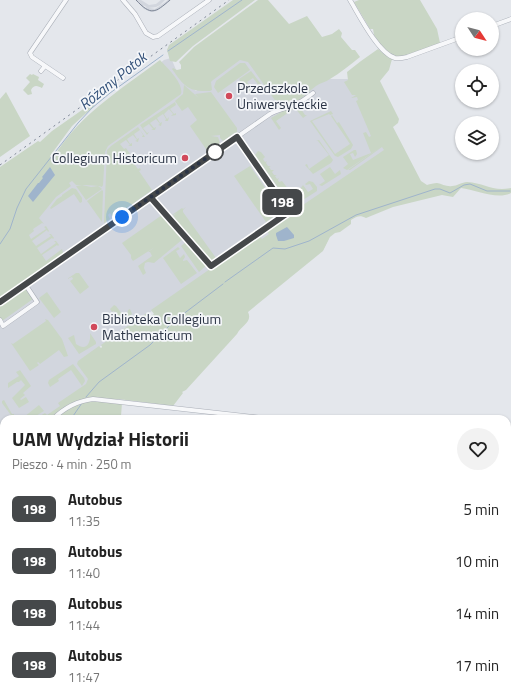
<!DOCTYPE html>
<html lang="pl">
<head>
<meta charset="utf-8">
<style>
  body { margin:0; font-family:"Titillium Web",sans-serif; background:#f2f2f2; color:#222; height:100vh; display:flex; flex-direction:column; font-size:15px; white-space:nowrap }
  * { box-sizing:border-box; margin:0 }
  p { font-size:13px; color:#767676 }
  .icon { flex:none; width:22px; height:22px; fill:none; stroke:currentColor; stroke-width:2; stroke-linecap:round; stroke-linejoin:round }
  .map { position:relative; flex:1; overflow:hidden }
  .panel { position:absolute; left:0px; top:415px; width:511px; height:284px; display:flex; flex-direction:column; background:#fff; border-radius:12px 12px 0 0; box-shadow:0 1px 3px #0004 }
  .panel>* { flex:none }
  .badge { padding:0 8px; border-radius:6px; font-size:14px; line-height:26px }
  .needle { width:26px; rotate:126deg }
  .fabs { position:absolute; left:455px; top:12px; display:grid; gap:8px }
  .fabs a { display:grid; place-items:center; width:44px; height:44px; border-radius:50%; background:#fff; box-shadow:0 1px 3px #0004; font-size:20px }
  .you { position:absolute; width:20px; height:20px; margin:-10px; border:3px solid #fff; border-radius:50%; background:#1a73e8; box-shadow:0 0 0 6px #1a73e833 }
  .map>.badge { position:absolute; translate:-50% -50%; box-shadow:0 0 0 2px #fff }
  .round { display:grid; place-items:center; flex:none; width:42px; height:42px; border-radius:21px; background:#f2f2f2 }
  .summary { display:flex; align-items:center; justify-content:space-between; height:68px; padding:0 12px }
  h1 { font-size:19px; font-weight:700; line-height:30px }
  ul { padding:0; list-style:none }
  li { display:flex; align-items:center; gap:12px; height:52px; padding:0 12px }
  li div { flex:1 }
  li b { display:block; font-size:15px }
  li em { font-style:normal }
  li .badge { min-width:44px; font-weight:700; text-align:center }
  .map>svg:first-child { display:block }
  .built { fill:#d2d6de }
  .green { fill:#c9d6c5 }
  .water { fill:#9fb4cc }
  .lines { fill:none; stroke-linecap:round; stroke-linejoin:round }
  .stream { stroke:#9fb4cc; stroke-width:1 }
  .minor-casing { stroke:#a9aeb7; stroke-width:5 }
  .minor { stroke:#f7f8fa; stroke-width:4 }
  .tram { stroke:#7d8696; stroke-width:1 }
  .rail { stroke:#7d8696; stroke-width:1; stroke-dasharray:2 4; stroke-linecap:butt }
  .line-casing { stroke:#fff; stroke-width:9 }
  .line { stroke:#45484a; stroke-width:6 }
  .walk { stroke:#2b3445; stroke-width:4; stroke-dasharray:0 7.2 }
  .poi-dot { fill:#d1495b; stroke:#f4f6f9; stroke-width:1.5 }
  .stop-dot { fill:#fff; stroke:#45484a; stroke-width:2 }
  .labels { text-anchor:middle; stroke-width:3.5; stroke-linejoin:round; paint-order:stroke }
  .poi-label { font-size:14px; fill:#2b3445; stroke:#f4f6f9; text-anchor:start }
  .water-label { font-size:15px; font-style:italic; fill:#34527a; stroke:#f4f6f9 }
</style>
</head>
<body>
<div class="map">
<svg width="511" height="699" viewBox="0 0 511 699">
  <rect width="100%" height="100%" fill="#e4e7ec"/>
  <path class="built" d="M136,0H141L149,5L156,4L161,0H165L160,5L156,7L148,8L143,5L144,7L155,9L167,1L168,0H171L157,11L151,12L144,9Z
    M259,45L326,79H350L400,176L203,276L79,361L92,381L48,419H4V447L0,450V266L117,98L164,60L171,58L177,72L196,91Z"/>
  <path class="green" d="M233,0H255L193,46L176,62L170,61L167,50L169,45Z
    M258,0H268L289,24L307,16L322,37L332,34L339,29L342,33L341,37L352,50H355L360,57C350,65 340,73 330,79C326,82 320,83 316,86C305,94 294,109 279,106L248,62L240,60L213,80L211,82L212,90L210,91C188,92 184,86 172,69L173,68L177,70L181,69V65L179,62L194,47Z
    M359,0H420L437,29L440,43L401,57L394,56L382,47L374,35L373,29H370L354,2Z
    M378,49L392,59L389,70L380,81L399,119L398,123L393,127L421,181L427,185C430,184 434,183 437,183C442,184 447,187 452,186C457,186 462,182 467,182C485,183 492,192 511,188V193C497,200 476,190 461,188L453,197L442,195L393,207L366,218C360,215 357,216 351,220V224L340,232L335,233L330,237L323,251L248,312C253,322 241,326 237,334L186,390L182,392L183,393L173,406L118,399L116,402L122,403L121,416L113,415L112,419H35L45,413L47,415L60,406L58,403L86,384L88,379L77,364L78,361L99,346L101,348L102,347L101,345L148,312L151,316L154,314L151,310L259,235L262,239L269,234L266,230L286,216H289L294,212V211L384,150L382,147L350,170H348L382,146L347,170L343,168L348,164L343,157L354,150H356L357,154L355,157L353,153L350,154L353,160L371,153L363,133L366,132L369,137L371,136L356,101L358,100L357,97L351,98L356,95H352L344,82L348,80L347,72L361,61Z
    M160,60C167,68 184,83 181,94L108,146L105,152L103,185L102,187C98,185 80,185 76,185L72,181L69,183L71,186L56,197L39,218L44,224L42,223L33,229L34,231L29,235L31,239L46,229L44,227L46,226L49,231L48,232L47,230L32,241L36,246L51,236L49,234H51L54,238L53,239L52,238L37,248L41,254L56,243L54,241H56L59,245L58,246L57,245L42,255L46,261L62,249L64,256L0,300V167L38,141L40,142L52,131L92,103L94,106L72,126L50,156L52,158C57,152 61,145 67,138C92,107 128,84 160,60Z
    M240,63H245L250,70L218,93L214,87L216,81Z
    M251,71L261,84L259,86L253,78L247,82L253,90L249,93L239,79Z
    M30,74L32,75L33,74L39,77L38,80L44,84L42,88C38,86 34,84 31,90L32,94L28,95L23,90L30,82L26,78Z
    M184,85L201,100L233,134L223,141L220,138V135L211,136L218,137L220,143L208,152L190,126L197,120L188,107L182,111L175,101L183,94Z
    M6,92L30,136L0,157V99Z
    M211,92L237,128V132L233,134L195,94Z
    M175,102L176,105L170,109L174,114L176,113V115L171,116L173,114L169,109L164,114L167,119L169,117L168,121H165L166,119L163,114L157,118L160,123L162,122L161,126L158,125L160,124L156,119L150,123L154,128L156,127L155,130H151L153,129L149,124L143,128L147,133L149,132L147,135L140,125Z
    M297,106H299L305,115H307L303,118L295,108L276,121L281,128L279,130L271,118L283,111Z
    M331,111L333,114L330,115L329,114L312,121L335,154L350,144L331,116L332,115L337,123L339,122L353,145L351,149L338,157L335,156L310,121Z
    M138,127L145,137H142L143,135L140,130L134,134L137,139L139,138L138,142L135,141L137,140L133,135L127,139L130,144L132,143V146H128L130,145L126,140L120,144L124,149L126,148L130,154L128,156L138,169L140,168L141,170L139,171L152,190L113,218L110,213L108,215L110,219L104,223L107,150L111,146Z
    M319,140L333,160L331,163L313,174L305,165L307,164L309,169L329,155L318,141H316Z
    M258,151L261,152L265,157L263,159L265,162L267,161L266,163L268,166H271L269,167L271,170H274L272,172L274,175H277L275,176L277,179L279,178L278,180L279,182L282,181L289,190L295,192L296,196H298L300,199L304,196L300,189L303,185L308,192L313,189L310,184L306,185L305,184L309,181L313,182L317,187V191L292,207L255,155Z
    M250,166L275,202L274,204L280,212L266,222L234,176Z
    M330,167L335,174L340,170L341,174L322,186L319,185L325,181L320,174Z
    M82,185L91,187L98,186L101,188L102,189L86,200L76,186Z
    M72,188L76,189L82,198V202L80,203L74,194L51,209L50,208L57,199L62,196V195Z
    M102,190L103,191L102,222L87,201Z
    M186,207L183,210V212L216,258L223,253L224,254L213,262L173,219L175,218L173,216L177,213L173,215H172L182,208L183,209Z
    M162,215L183,239L154,263L148,262L145,263L144,268L146,273L143,275L138,266L152,256L150,252H148L155,247L133,261L131,258V255L122,243L142,229L148,238L142,229Z
    M186,242L207,265L199,272L181,246Z
    M178,247L180,249L176,251L180,258L184,254L185,257L183,260V261L187,260L197,273L181,284L163,258Z
    M76,273H79L89,287L80,294L70,281L73,279L72,277L67,279Z
    M23,288L27,290L33,299L2,321L0,318V303Z
    M47,292L61,312L54,318L39,298Z
    M114,305L116,306L123,315H127L128,310L130,309L132,314L127,319V320L120,324L114,316L116,314L114,311L112,312L110,309Z
    M45,319L48,320L62,339L68,356L64,357L59,350L40,364L38,362L37,363L39,365L30,371L11,343L13,344L46,321Z
    M90,333L96,342V344L79,354L68,338L74,335L76,344C87,352 91,342 90,333Z
    M73,364L84,378L85,381L82,386L71,370L58,379L59,381L50,387L48,383L49,380Z
    M20,370L31,386L23,393L25,395L20,399L21,400L26,397L29,402L19,408L12,398L25,385L21,380L19,382H17L8,388V383L19,376L16,372Z
    M4,400L12,414H14V416L24,417L39,405L44,411L31,419H18L16,417L13,418L2,403V401Z
    M0,525L4,526V587L0,580Z
    M1,687L4,688V695H60L53,699H0V691L2,689Z"/>
  <path class="water" d="M50,167L55,175L33,202L28,196L38,183H39L43,178L42,177Z
    M287,227L294,235V238L284,241H278L276,235V233Z
    M4,455V529L0,525V457Z"/>
  <g class="lines">
    <path class="stream" d="M168,51L242,0
      M0,244L10,229L17,208L26,189L78,123L92,108L110,93L163,55
      M225,282L273,248L285,249L309,241L356,215L435,189H440L450,193L464,185L470,184L487,191H510
      M86,397L99,382L150,345L174,321L223,284
      M71,419L82,403
      M511,473V478
      M507,486L509,482
      M408,695V699
      M226,699L227,695"/>
    <g class="minor-casing">
      <path id="minor" d="M123,0L135,14L146,33L153,37L158,36L209,0
        M350,0C359,15 378,53 395,58C399,59 403,58 407,57L462,37
        M492,26L511,19
        M41,71L45,66
        M63,78L32,57L30,53L66,0
        M0,302L270,114C279,109 290,108 300,102C304,100 309,96 313,93
        M0,320L3,326L37,302L25,284
        M53,419C64,408 77,401 93,399L271,419
        M0,454L4,452
        M507,478L511,480
        M0,589L4,595
        M0,648L4,651
        M0,660L4,655
        M0,687L4,684
        M507,692L511,678
        M64,695L66,699
        M98,695L101,699
        M335,695L339,699
        M378,695L379,696
        M119,699L141,697L157,699
        M195,699L196,695
        M348,699L351,695
        M505,699L506,695"/>
    </g>
    <use href="#minor" class="minor"/>
    <path class="tram" d="M136,0C151,16 155,13 170,0"/>
    <path class="rail" d="M0,165L229,0"/>
  </g>
  <g class="lines">
    <g class="line-casing">
      <path id="line" d="M0,302L237,137L289,212L211,266L152,199"/>
    </g>
    <use href="#line" class="line"/>
    <path class="walk" d="M122,217L215,152"/>
  </g>
  <g class="poi-dot">
    <circle cx="229" cy="96" r="4"/>
    <circle cx="185" cy="158" r="4"/>
    <circle cx="94" cy="327" r="4"/>
  </g>
  <circle class="stop-dot" cx="215" cy="152" r="8"/>
  <g class="labels">
    <g class="poi-label">
      <text x="237" y="93">Przedszkole<tspan x="237" dy="16">Uniwersyteckie</tspan></text>
      <text x="177" y="163" text-anchor="end">Collegium Historicum</text>
      <text x="102" y="324">Biblioteka Collegium<tspan x="102" dy="16">Mathematicum</tspan></text>
    </g>
    <g class="water-label">
      <text transform="translate(113 81) rotate(-39)" y="5">Różany Potok</text>
    </g>
  </g>
</svg>
<div class="fabs">
<a><svg class="needle" viewBox="-14 -14 28 28"><path d="M0-13l5 13h-10z" fill="#e53935"/><path d="M0 13l5-13h-10z" fill="#767676"/></svg></a>
<a><svg class="icon" aria-label="locate" viewBox="0 0 24 24"><circle cx="12" cy="12" r="6"/><path d="M12 2v4M12 18v4M2 12h4M18 12h4"/></svg></a>
<a><svg class="icon" aria-label="layers" viewBox="0 0 24 24"><path d="M12 4l9 5-9 5-9-5zM3 14l9 5 9-5"/></svg></a>
</div>
<div class="you" style="left:122px;top:217px"></div>
<b class="badge" style="left:282px;top:202px;background:#45484a;color:#fff">198</b>
<section class="panel">
<div class="summary"><div><h1>UAM Wydział Historii</h1><p>Pieszo · 4 min · 250 m</p></div><a class="round"><svg class="icon" aria-label="heart" viewBox="0 0 24 24"><path d="M12 20l-8-8c-3-5 5-10 8-4 3-6 11-1 8 4z"/></svg></a></div>
<ul>
<li><span class="badge" style="background:#45484a;color:#fff">198</span><div><b>Autobus</b><p>11:35</p></div><em>5 min</em></li>
<li><span class="badge" style="background:#45484a;color:#fff">198</span><div><b>Autobus</b><p>11:40</p></div><em>10 min</em></li>
<li><span class="badge" style="background:#45484a;color:#fff">198</span><div><b>Autobus</b><p>11:44</p></div><em>14 min</em></li>
<li><span class="badge" style="background:#45484a;color:#fff">198</span><div><b>Autobus</b><p>11:47</p></div><em>17 min</em></li>
</ul>
</section>
</div>
</body>
</html>
